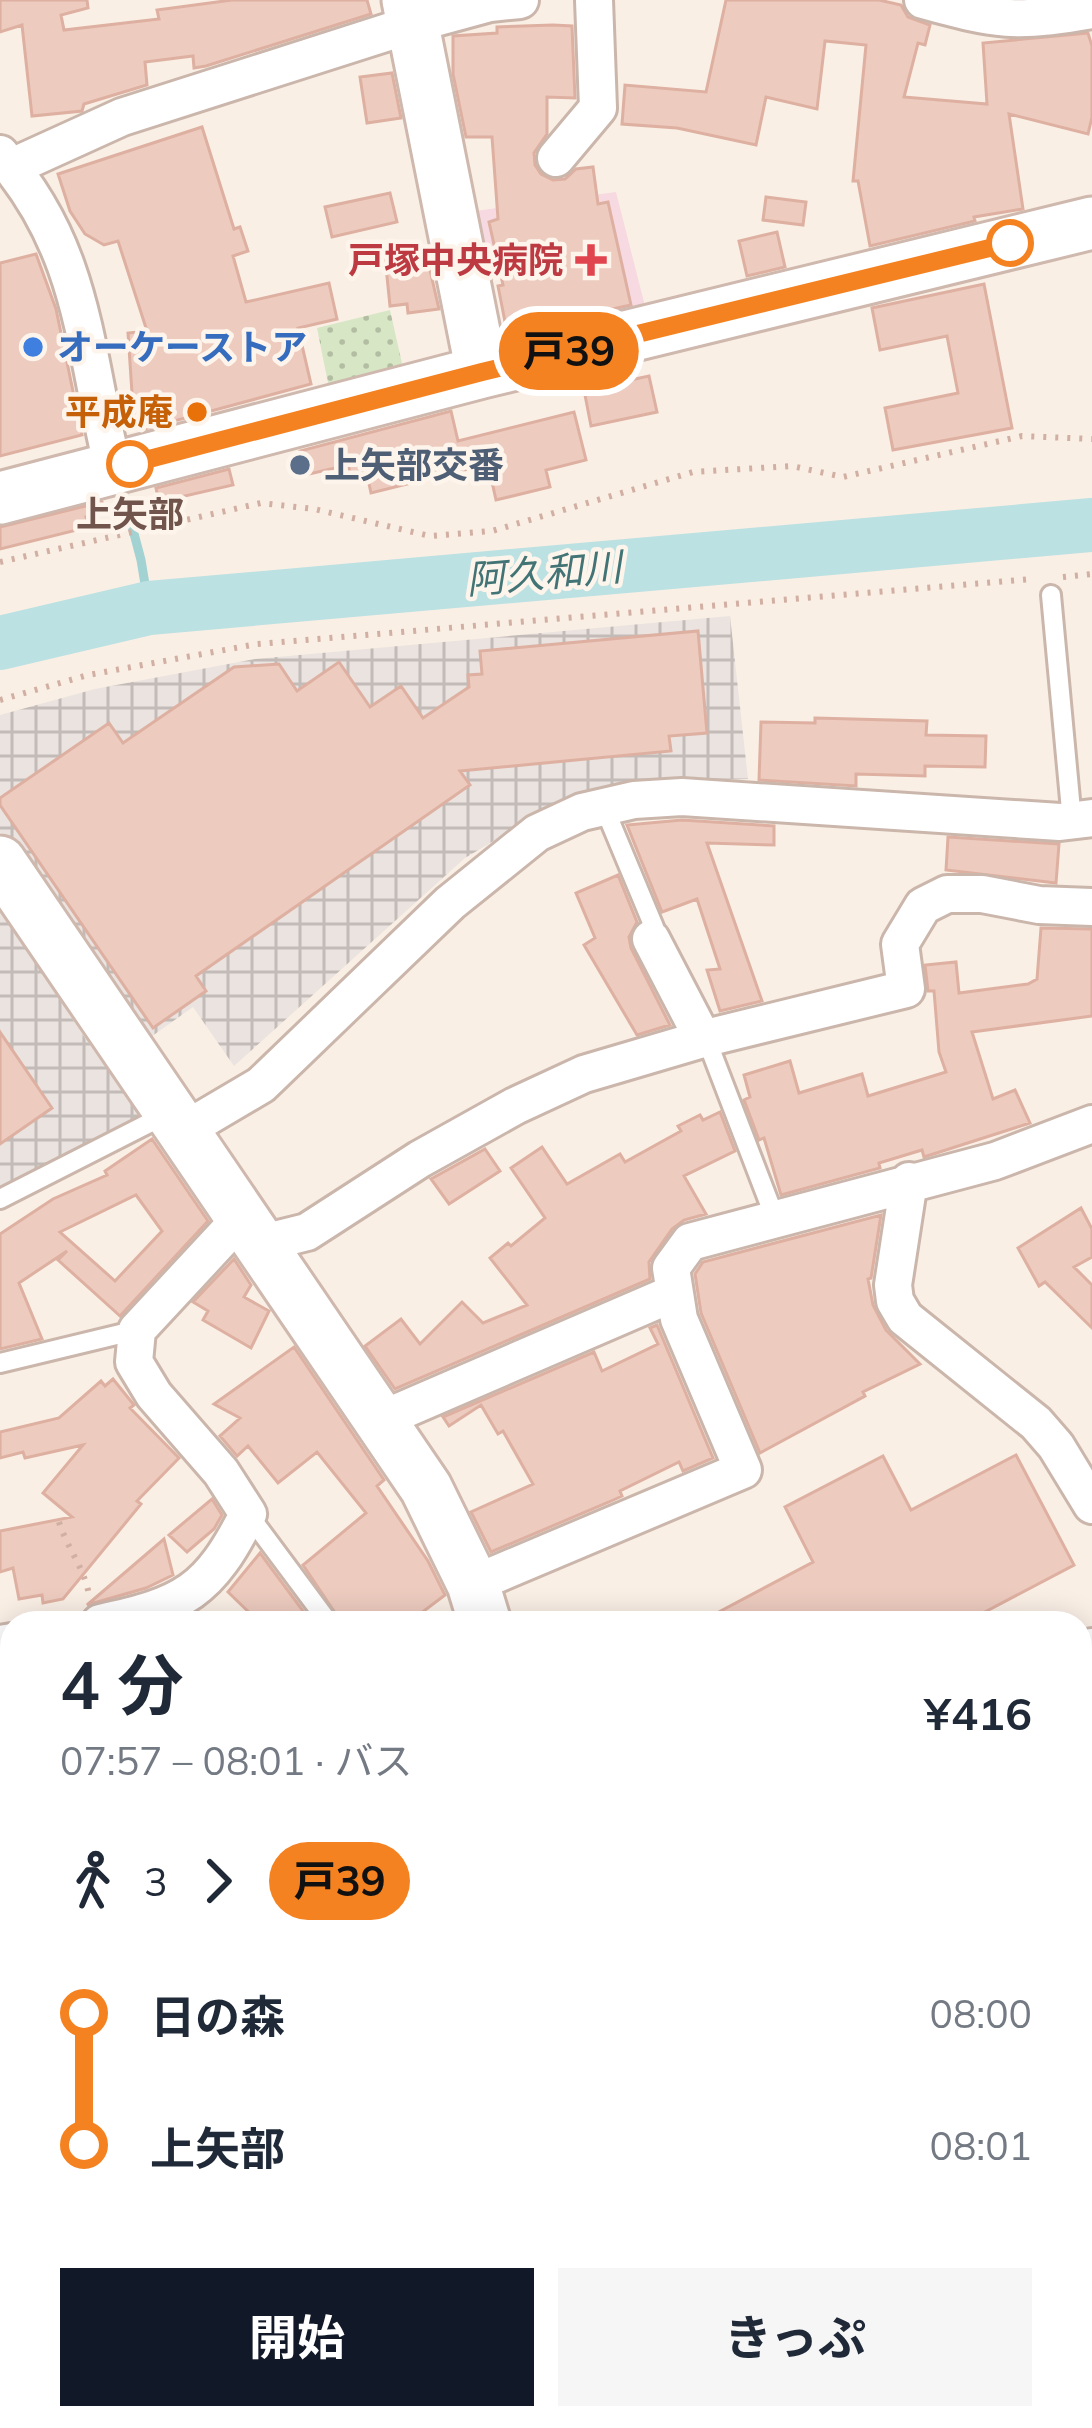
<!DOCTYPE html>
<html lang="ja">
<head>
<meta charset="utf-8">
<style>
  body { margin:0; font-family:Mulish,"Noto Sans JP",sans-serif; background:#f6f6f7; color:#1f2937; height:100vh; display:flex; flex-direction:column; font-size:45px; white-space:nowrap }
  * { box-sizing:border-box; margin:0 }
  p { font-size:39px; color:#747a83 }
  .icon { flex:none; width:66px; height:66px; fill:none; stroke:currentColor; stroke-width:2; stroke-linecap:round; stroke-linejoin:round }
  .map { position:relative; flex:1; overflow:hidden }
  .sheet { position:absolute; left:0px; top:1611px; width:1092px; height:819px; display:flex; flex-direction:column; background:#fff; border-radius:36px 36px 0 0; box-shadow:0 6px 30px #0003 }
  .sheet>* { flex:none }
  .badge { padding:0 24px; border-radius:39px; font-size:42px; line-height:78px }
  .map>.badge { position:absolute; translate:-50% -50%; box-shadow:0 0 0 6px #fff }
  .legs { display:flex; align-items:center; gap:18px; height:132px; padding:0 60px; font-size:39px }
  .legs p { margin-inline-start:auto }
  .overview { display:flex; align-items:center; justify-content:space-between; height:204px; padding:0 60px }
  h1 { font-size:66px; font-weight:700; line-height:90px }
  .action { display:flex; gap:24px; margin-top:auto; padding:24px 60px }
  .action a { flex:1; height:138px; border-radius:0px; background:#111827; color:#fff; font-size:48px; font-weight:700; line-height:138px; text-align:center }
  .action a+a { background:#f6f6f7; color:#1f2937 }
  ul { padding:0 60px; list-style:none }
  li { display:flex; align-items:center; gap:42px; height:132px; font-size:45px }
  li i { display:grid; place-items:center; width:18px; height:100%; margin:0 15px; background:currentColor }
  li i::after { content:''; width:30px; height:30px; margin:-15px; border:9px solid; border-radius:50%; background:#fff }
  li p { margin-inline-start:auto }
  li:first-child i { background:linear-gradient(#0000 50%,currentColor 0) }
  li:last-child i { background:linear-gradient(currentColor 50%,#0000 0) }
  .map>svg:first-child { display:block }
  .residential { fill:#f1e0d4 }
  .industrial { fill:url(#industrial-grid) }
  .education { fill:#ece2f6 }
  .medical { fill:#f7d9e1 }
  .grass { fill:url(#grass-dots) }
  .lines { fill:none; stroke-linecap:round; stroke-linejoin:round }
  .stream { stroke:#a3d2d3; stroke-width:9 }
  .river { stroke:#bce1e2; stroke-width:54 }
  .building { fill:#edcbbf; stroke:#deb0a1; stroke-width:3; fill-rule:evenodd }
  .lane-casing { stroke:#cbb6ac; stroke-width:24 }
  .street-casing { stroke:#cbb6ac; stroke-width:42 }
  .secondary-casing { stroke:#cfb8ad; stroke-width:57 }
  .path { stroke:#d2afa3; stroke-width:6; stroke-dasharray:3 9; stroke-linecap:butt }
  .lane { stroke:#fff; stroke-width:18 }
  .street { stroke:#fff; stroke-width:36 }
  .secondary { stroke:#fff; stroke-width:51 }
  .line-1-casing { stroke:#fff; stroke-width:27 }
  .line-1 { stroke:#f58220; stroke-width:18 }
  .stop-1-dot { fill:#fff; stroke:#f58220; stroke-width:6 }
  .health-dot { fill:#e0444e; stroke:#fdf4eb; stroke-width:4.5 }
  .shop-dot { fill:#3f7fe0; stroke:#fdf4eb; stroke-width:4.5 }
  .food-dot { fill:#e8710a; stroke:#fdf4eb; stroke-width:4.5 }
  .service-dot { fill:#5c6f8a; stroke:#fdf4eb; stroke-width:4.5 }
  .labels { text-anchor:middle; stroke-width:9; stroke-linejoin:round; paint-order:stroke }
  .health-label { font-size:36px; font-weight:bold; fill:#be3a42; stroke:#fdf4eb; text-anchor:end }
  .shop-label { font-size:36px; font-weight:bold; fill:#366cbe; stroke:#fdf4eb; text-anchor:start }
  .food-label { font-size:36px; font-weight:bold; fill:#c56008; stroke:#fdf4eb; text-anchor:end }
  .service-label { font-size:36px; font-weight:bold; fill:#4e5e75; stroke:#fdf4eb; text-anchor:start }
  .stop-label { font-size:36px; font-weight:bold; fill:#71554d; stroke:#fdf4eb }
  .water-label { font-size:39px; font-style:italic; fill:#427375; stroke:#fdf4eb }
</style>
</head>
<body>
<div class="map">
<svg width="1092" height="2428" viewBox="0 0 1092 2428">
  <defs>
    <pattern id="industrial-grid" width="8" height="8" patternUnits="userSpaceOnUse" patternTransform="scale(3)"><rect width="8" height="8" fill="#eae3df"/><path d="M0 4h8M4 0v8" fill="none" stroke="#c2bbb7"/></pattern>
    <pattern id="grass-dots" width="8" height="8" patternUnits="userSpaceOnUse" patternTransform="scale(3)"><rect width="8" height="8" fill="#d7e6c5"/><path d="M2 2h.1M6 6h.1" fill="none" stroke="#b3bda2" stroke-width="1.8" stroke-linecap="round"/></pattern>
  </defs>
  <rect width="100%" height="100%" fill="#faefe5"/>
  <path class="residential" d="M12,2285V2418H279L280,2428H0V2286Z"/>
  <path class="industrial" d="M730,616L748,779L642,782L564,799L465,858L234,1066L193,1007L141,1044L0,832V715L95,689L255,659Z
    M0,909L85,1038L143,1114L0,1191Z
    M1092,1663V2428H697L693,2418H1080V1668Z"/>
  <path class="education" d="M12,1790V2065L0,2069V1794Z"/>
  <path class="medical" d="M616,192L646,310L565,327L548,253L479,267L468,212Z"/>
  <path class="grass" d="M390,310L403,368L329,388L317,328Z"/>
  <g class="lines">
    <path class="stream" d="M120,481L141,560L149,608"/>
    <path class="river" d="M0,643L149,608L1092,525"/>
  </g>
  <path class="building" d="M0,0H87L88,8L61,15L64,30L159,19L157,10L232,0H367L371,14L206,66L194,68L193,56L145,62L147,85L84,104L82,111L32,116L22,25L0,32Z
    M726,0H879L901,5L908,17L930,25L925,45L918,43L904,97L987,104L983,43L1088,33L1092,46V117L1088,134L1009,114L1023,209L974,217L975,221L870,246L858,181H853L866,45L825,41L817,109L766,97L756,145L677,128L622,124L625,85L706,92Z
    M553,25L572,26L575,98L547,97V134L534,153L535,165L541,174L553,180L565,179L576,169L593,167L598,204L608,202L631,305L507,332L498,286L503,285L489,222L498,219L492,137H466L453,74V36L497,33V27Z
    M392,73L401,118L367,123L360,77Z
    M202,127L234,229L240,227L248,251L233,256L246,302L329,283L337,319L298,328L311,384L141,430L132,393L128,333L147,331L118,241L104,245L85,234L70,211L58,174Z
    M390,193L397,222L332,237L325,207Z
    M766,197L806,202L803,225L763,220Z
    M777,232L785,267L747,276L739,241Z
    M426,253L439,309L408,313L407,304L390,306L385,257Z
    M36,254L56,309L82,435L0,456V263Z
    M984,284L1012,428L893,450L885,408L958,393L947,336L880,350L872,308Z
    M649,376L657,412L591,426L584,390Z
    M451,411L458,441L574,412L586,460L546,470L550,487L496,500L488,464L371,493L367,475L352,479L348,465L305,475L300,451Z
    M229,469L233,485L159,502L156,488Z
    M102,502L105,513L86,517L89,527L0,549V527Z
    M698,631L707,733L669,736L671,751L460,771L470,785L196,976L206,991L153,1028L0,805V798L109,723L123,743L234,667L279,664L297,691L339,662L370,707L401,686L423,718L469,687L468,675L482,674L480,651Z
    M815,718L927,721L926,735L986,736L985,767L925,766V776L856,774V786L759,780L761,722L815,723Z
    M682,820L774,826V845L707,843L762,1001L720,1011L707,970L720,969L697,899L662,912L627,825Z
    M948,837L1059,844L1056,883L946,870Z
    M618,875L637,922L629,937L631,948L670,1025L637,1035L584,945L595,938L576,893Z
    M1041,928L1092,929V1016L972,1032L993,1099L1015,1090L1030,1123L924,1157L922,1150L879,1163L880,1168L781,1195L764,1138L759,1140L744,1100L750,1097L744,1075L790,1061L799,1093L862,1074L868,1096L946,1072L939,1052L934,991H928L925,965L956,962L959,993L1028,984L1037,979Z
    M0,1032L52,1108L0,1144Z
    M720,1112L735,1151L684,1176L706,1214L684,1220L672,1229L649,1262L650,1279L395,1389L365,1346L401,1319L420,1344L462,1302L483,1323L527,1305L490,1258L508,1243L511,1246L545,1218L511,1168L542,1147L567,1184L620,1154L625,1162L681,1131L678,1126L700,1115L703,1120Z
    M152,1139L208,1221L120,1316L58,1260L67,1251L19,1283L42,1339L0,1349V1234L53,1199L107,1175L105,1171ZM136,1195L162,1231L115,1281L60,1232Z
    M485,1149L500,1171L449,1204L431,1179Z
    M1081,1208L1092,1229V1257L1074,1267L1092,1285V1328L1045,1282L1039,1286L1018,1248Z
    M881,1215L871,1278L868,1279L873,1305L886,1330L920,1364L863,1392L865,1396L760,1453L701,1313L695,1274L703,1262Z
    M234,1259L251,1285L244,1297L269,1311L251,1348L203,1320L208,1311L193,1302Z
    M657,1325L713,1458L683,1471L679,1462L620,1491L622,1496L609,1502L491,1552L471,1512L533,1484L503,1431L498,1434L481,1405L449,1426L443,1417L594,1352L602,1371L658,1344L650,1328Z
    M294,1347L384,1480L377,1486L428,1561L445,1595L408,1623H342L303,1565L366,1513L317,1452L278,1483L248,1446L237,1456L220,1436L240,1418L214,1404Z
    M113,1379L134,1405L130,1408L179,1458L137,1501L141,1504L63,1599L43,1603L42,1595L19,1599L13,1568L0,1572V1531L72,1517L43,1493L83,1445L25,1458L23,1452L0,1458V1432L59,1418L101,1381L105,1386Z
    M1016,1455L1074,1565L964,1623H698L813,1562L785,1507L883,1456L911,1510Z
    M212,1499L222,1515L214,1529L187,1552L169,1535Z
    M164,1539L173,1575L146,1588L87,1605Z
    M260,1553L312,1623H260L228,1592Z"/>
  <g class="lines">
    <g class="lane-casing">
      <path id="lane" d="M1051,595L1072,821
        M604,807L654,927L649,933L651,939
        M706,1038L775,1218
        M0,1199L167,1114
        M0,1363L137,1330
        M248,1514L329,1623
        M1080,2010L1092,2005
        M1080,2333L1092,2327
        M255,2418L256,2428
        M852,2418L856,2426L874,2418"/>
    </g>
    <g class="street-casing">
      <path id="street" d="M923,0C995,20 1017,24 1092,10
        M0,154C85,250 84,351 113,468
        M556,158L598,108L594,0
        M12,167L122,117L413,24L490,3L520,0
        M651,939L703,1039
        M183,1131L261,1085L450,903L537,833L582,812L634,800L682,797L1060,822L1092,818
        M909,1181L893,1285L895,1301L905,1318L1036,1423L1056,1446L1092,1505
        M259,1244L307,1232L420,1159L515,1106L584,1074L706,1038L906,989L900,944L923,906L947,894H982L1039,905L1092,907
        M380,1420L674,1293
        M473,1584L743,1470L679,1319L671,1268L690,1242L995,1161L1092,1124
        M100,1623C184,1605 209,1592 248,1514L221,1472L154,1395L134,1362L137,1330L241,1218
        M0,1644L12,1642
        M1080,1652L1092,1647
        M0,2264L12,2262"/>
    </g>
    <g class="secondary-casing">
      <path id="secondary" d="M408,0L482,372
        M0,498L482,372L1092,223
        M0,862L426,1488L473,1584L485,1623
        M673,2418L677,2428"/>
    </g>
    <path class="path" d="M0,562L261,503L314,509L430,536L492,531L693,472L792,466L843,477L1022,436L1092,439
      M1063,577L1092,574
      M0,700L88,675L257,644L1031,579
      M59,1522C68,1550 84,1567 89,1595"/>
    <use href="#lane" class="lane"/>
    <use href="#street" class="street"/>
    <use href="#secondary" class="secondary"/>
  </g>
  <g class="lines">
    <g class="line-1-casing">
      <path id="line-1" d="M130,464L482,372L1010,243"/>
    </g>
    <use href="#line-1" class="line-1"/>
  </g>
  <g class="stop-1-dot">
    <circle cx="1010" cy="243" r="21"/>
    <circle cx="130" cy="464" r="21"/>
  </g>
  <path class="health-dot" d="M585 242h12v12h12v12h-12v12h-12v-12h-12v-12h12z"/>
  <circle class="shop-dot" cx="33" cy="347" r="12"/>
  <circle class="food-dot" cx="197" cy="412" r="12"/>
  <circle class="service-dot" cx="300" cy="465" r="12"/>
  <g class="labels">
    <g class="health-label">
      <text x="564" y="273">戸塚中央病院</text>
    </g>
    <g class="shop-label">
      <text x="57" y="360">オーケーストア</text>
    </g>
    <g class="food-label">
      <text x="173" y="425">平成庵</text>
    </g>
    <g class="service-label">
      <text x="324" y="478">上矢部交番</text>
    </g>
    <g class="stop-label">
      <text x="130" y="527">上矢部</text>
    </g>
    <g class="water-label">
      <text transform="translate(544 573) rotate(-5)" y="14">阿久和川</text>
    </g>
  </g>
</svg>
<b class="badge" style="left:569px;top:351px;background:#f58220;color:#111">戸39</b>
<section class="sheet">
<div class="overview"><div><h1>4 分</h1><p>07:57 – 08:01 · バス</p></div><b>¥416</b></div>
<div class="legs"><svg class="icon" aria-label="walk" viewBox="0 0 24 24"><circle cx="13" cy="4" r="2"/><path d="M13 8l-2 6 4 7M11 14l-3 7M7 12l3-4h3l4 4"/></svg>3<svg class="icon" aria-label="forward" viewBox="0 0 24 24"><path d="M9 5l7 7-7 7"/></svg><b class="badge" style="background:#f58220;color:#111">戸39</b></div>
<ul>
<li><i style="color:#f58220"></i><b>日の森</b><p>08:00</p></li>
<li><i style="color:#f58220"></i><b>上矢部</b><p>08:01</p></li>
</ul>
<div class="action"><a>開始</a><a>きっぷ</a></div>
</section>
</div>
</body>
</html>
